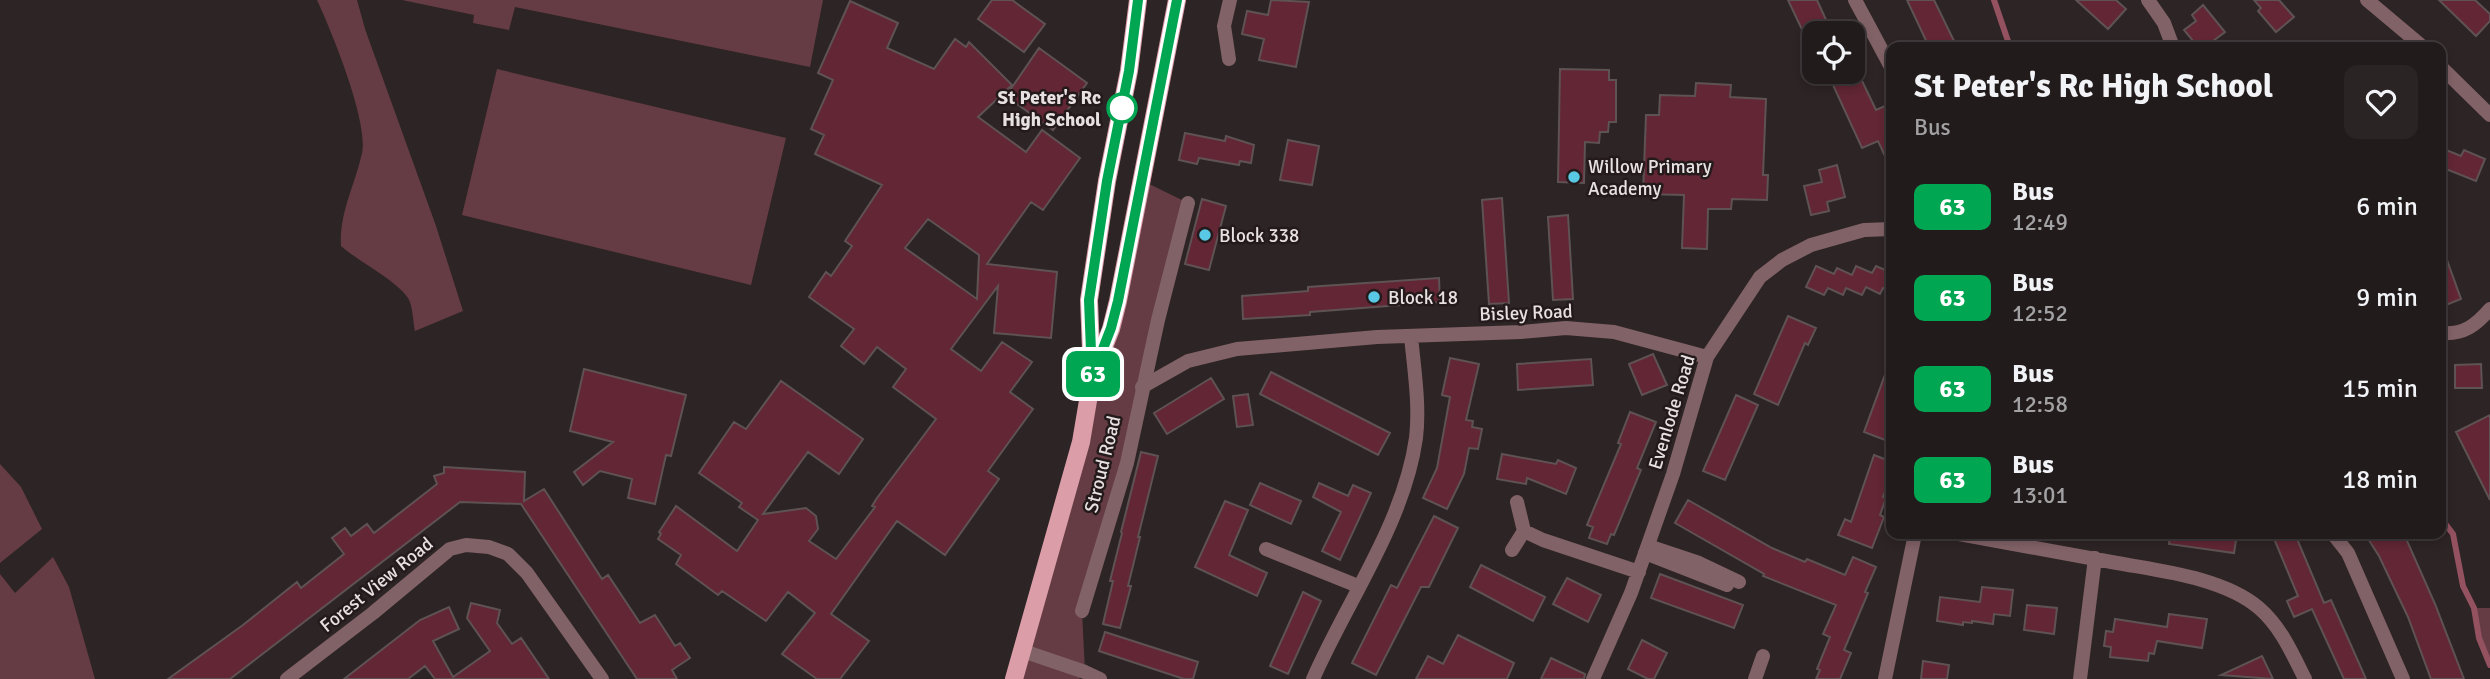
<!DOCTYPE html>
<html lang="en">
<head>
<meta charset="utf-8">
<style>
  body { margin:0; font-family:Signika,sans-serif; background:#2a2425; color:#f1f3f6; height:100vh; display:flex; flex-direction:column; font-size:26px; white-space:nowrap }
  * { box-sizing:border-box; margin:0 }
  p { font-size:23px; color:#a2a1a3 }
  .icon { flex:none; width:38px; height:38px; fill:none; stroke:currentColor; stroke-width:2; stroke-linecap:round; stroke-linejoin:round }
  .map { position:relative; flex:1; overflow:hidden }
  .details { position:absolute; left:1886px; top:42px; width:560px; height:497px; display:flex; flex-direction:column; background:#221b1c; border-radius:14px; box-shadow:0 4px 10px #0003,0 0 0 2px #3f393b }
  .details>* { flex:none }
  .badge { padding:0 14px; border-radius:10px; font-size:24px; line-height:46px }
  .tools { position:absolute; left:1802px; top:21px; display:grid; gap:14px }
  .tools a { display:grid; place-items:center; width:63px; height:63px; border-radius:14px; background:#221b1c; box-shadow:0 4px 10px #0003,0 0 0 2px #3f393b; font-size:35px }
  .map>.badge { position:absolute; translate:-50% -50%; box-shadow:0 0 0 4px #fff }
  .round { display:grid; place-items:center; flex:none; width:74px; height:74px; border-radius:14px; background:#2a2425 }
  .head { display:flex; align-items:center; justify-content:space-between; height:119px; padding:0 28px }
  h1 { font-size:33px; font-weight:700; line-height:52px }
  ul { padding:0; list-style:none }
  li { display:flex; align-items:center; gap:21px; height:91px; padding:0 28px }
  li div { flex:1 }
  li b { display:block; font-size:26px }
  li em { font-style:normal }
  li .badge { min-width:77px; font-weight:700; text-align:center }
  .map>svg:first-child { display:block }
  .green { fill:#653c44 }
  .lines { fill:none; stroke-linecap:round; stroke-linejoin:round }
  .stream { stroke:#945260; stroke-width:6 }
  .building { fill:#622634; stroke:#5e5254; stroke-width:2; fill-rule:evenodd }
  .pedestrian { stroke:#816267; stroke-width:14 }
  .minor { stroke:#816267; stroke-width:14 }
  .primary { stroke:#db9da8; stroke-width:18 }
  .line-casing { stroke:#fff; stroke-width:16 }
  .line { stroke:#00a651; stroke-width:10 }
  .stop-dot { fill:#fff; stroke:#00a651; stroke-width:3.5 }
  .poi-dot { fill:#59c8e5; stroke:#241a1c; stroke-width:2.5 }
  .labels { text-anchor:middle; stroke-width:5; stroke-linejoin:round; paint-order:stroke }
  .stop-label { font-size:19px; font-weight:bold; fill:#e7e1e2; stroke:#241a1c; text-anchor:end }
  .poi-label { font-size:19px; fill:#e7e1e2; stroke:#241a1c; text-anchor:start }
  .street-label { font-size:19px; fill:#e7e1e2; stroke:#241a1c }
</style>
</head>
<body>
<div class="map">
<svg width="2490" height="679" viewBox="0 0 2490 679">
  <rect width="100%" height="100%" fill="#2d2425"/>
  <path class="green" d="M317,0H357L365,29L436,226L463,311L415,331C413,322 413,306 408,298C396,280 359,262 341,246C339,213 355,185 362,153C369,122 331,30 317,0Z
    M402,0H823L810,67L515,7L509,30L473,23L474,15Z
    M497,69L786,138L751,285L462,215Z
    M1141,180L1188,203L1082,611L1085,672L1079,679H1014Z
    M0,464L21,487L42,529L0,563Z
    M53,557L69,587L95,679H0V574L15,593Z
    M2474,608H2490V665L2479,638Z"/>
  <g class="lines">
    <path class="stream" d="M1994,0L2010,47
      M2441,518L2453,534L2463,586L2474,608L2479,638L2490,665"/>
  </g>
  <path class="building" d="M992,0H1012L1045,24L1024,52L978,19Z
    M1271,0L1309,2L1296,67L1259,60L1264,39L1242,34L1247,11L1268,15Z
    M1788,0H1817L1832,33H1815V57Z
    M1907,0H1934L1957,47H1929Z
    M2076,0H2116L2126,9L2108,29Z
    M2254,0H2279L2294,17L2276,32L2258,11L2261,8Z
    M2439,0H2475L2490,14V21L2476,36Z
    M850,1L898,23L887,48L934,69L955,39L966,47L969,42L1012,85L978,117L1026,152L1042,130L1080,158L1043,210L1031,202L987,264L1057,272L1051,338L994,333L998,286L951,349L981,371L1002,342L1032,362L1010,392L1033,409L988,471L999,479L945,555L897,521L831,614L869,641L840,679H817L782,654L815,613L788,592L766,621L722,591L718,595L676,564L681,555L658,539L661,534L659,532L676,506L737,551L758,520L739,507L742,503L699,473L734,422L746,429L781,381L863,439L839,474L808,452L763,514L806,508L816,516L818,529L809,541L836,559L875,507L872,506L877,498L936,419L893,387L906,369L877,347L864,364L841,346L854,329L809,297L826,272L831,276L852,246L845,241L882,185L815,154L824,135L811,129L833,80L818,73ZM928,219L979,255L977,299L905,248Z
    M2203,5L2225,32L2205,47H2198L2184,30L2196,21L2192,15Z
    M1039,48L1087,83L1053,130L1006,96Z
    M1853,62L1876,110L1885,106L1892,122V171L1878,141L1862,148L1827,72H1850L1853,79Z
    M1560,69L1609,70V80H1616V122H1609L1608,132H1600L1599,143L1585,142L1584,183L1558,182Z
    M1696,83L1731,85L1730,97L1766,99L1763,175H1768L1767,200L1732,199L1731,209H1708L1707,249L1682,248L1684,195L1643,194L1646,115H1659L1660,95L1695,96Z
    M1185,133L1225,141L1226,136L1254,145L1251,163L1240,161L1239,165L1199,158L1197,164L1179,160Z
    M1288,140L1319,146L1312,185L1280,180Z
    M2441,148L2461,156L2464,150L2485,159L2476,181L2441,167Z
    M1837,165L1845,197L1827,202L1829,211L1811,215L1804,186L1822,182L1819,170Z
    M1502,198L1509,303L1489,304L1482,200Z
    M1202,199L1226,206L1209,270L1185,264Z
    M1568,215L1573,299L1553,300L1548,217Z
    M2443,249L2461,299L2441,307V250Z
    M1816,266L1834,274L1837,268L1852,275L1856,266L1872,273L1876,266L1892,273V292L1883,288L1880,294L1866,287L1862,295L1846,288L1843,295L1828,288L1824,295L1806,287Z
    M1439,278L1440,302L1310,312V315L1243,319L1242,296L1308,291V287Z
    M1788,316L1816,328L1808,345L1805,343L1778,405L1754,394Z
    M1653,354L1667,385L1642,395L1629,364Z
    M1450,358L1479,364L1466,420L1473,421L1472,427L1482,429L1478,449L1469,448L1464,474L1447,509L1423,498L1437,468L1450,397L1442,395Z
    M1591,359L1593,385L1518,390L1517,364Z
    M1890,361H1892V422L1885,440L1864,432Z
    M2481,364L2482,388H2455V365Z
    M584,369L686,395L671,456L666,455L655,504L628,498L632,479L600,471L583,485L574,472L613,442L570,431Z
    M1271,372L1390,433L1378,455L1260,394Z
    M1211,378L1224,399L1167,434L1154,413Z
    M1248,394L1253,425L1237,427L1233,396Z
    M1736,395L1758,405L1725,480L1703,471Z
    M1630,412L1656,422L1637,468L1641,470L1614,535L1611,534L1607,544L1589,538L1593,527L1587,525L1621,444L1618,443Z
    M2490,415V500L2456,432Z
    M1141,452L1158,456L1138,537H1140L1128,586H1131L1120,628L1103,624L1113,581H1110L1122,533L1121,532Z
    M1502,454L1556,464L1558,460L1576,468L1566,494L1527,478L1526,484L1497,479Z
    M1874,455L1892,462V474L1883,497L1886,498L1880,515L1884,517L1872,548L1838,535L1845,519L1851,522Z
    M444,467L525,472L524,501L544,489L602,579L608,575L640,623L655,615L675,646L680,643L690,658L672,670L677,679H637L521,504L460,502L230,679H168L243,625L297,582L301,588L344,554L332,538L345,528L351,536L367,524L374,533L437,484L434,476L444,473Z
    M1260,483L1301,501L1291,524L1250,505Z
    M1319,483L1348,496L1353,485L1371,493L1340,560L1322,551L1341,512L1313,497Z
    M1688,500L1772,548L1805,562L1807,559L1845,575L1853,557L1876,567L1865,592L1868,593L1844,650L1851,653L1840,679H1816L1820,670L1817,669L1830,637L1823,634L1836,605L1763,576L1764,574L1675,523Z
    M1225,501L1248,510L1229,555L1267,573L1257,596L1195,567Z
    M1434,516L1458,528L1429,587H1421L1376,675L1352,663L1391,585L1397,588Z
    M2170,534H2237L2234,553L2169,544Z
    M2272,534H2295L2324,603L2331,600L2366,679H2344L2312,609L2294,617L2287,601L2298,596Z
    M2365,534H2404L2435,604L2464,679H2431L2408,617L2379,556Z
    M1481,565L1545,597L1533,621L1470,587Z
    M1660,574L1743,605L1734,628L1651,598Z
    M1567,578L1601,595L1588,622L1553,604Z
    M1982,587L2013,590L2010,616L1994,614L1993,624L1972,621V623L1963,622V625L1937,621L1940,597L1980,602Z
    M1303,592L1321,601L1288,674L1270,666Z
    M471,603L500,610L497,623L512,644L521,638L549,679H435L425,666L408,679H344L420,620L449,607L459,629L433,641L453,677L490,651L467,618Z
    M2027,605L2057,608L2054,634L2024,630Z
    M2169,614L2207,619L2202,648L2157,641L2154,654L2149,653L2148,661L2110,657L2111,647L2104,646L2106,631L2113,632L2115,619L2167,627Z
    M1105,632L1198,662L1193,679H1184L1099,651Z
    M1458,635L1514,663L1507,679H1416L1428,656L1443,664Z
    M1642,640L1667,653L1654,679H1648L1628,669Z
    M2262,656L2273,679L2221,675Z
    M1551,658L1585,674L1584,679H1541Z
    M1923,661L1949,665L1947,679H1921Z"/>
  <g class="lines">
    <path class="pedestrian" d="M1266,549L1358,586
      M1645,553L1727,585
      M1082,611L1127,463L1158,320L1188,203"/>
    <path class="minor" d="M1855,0L1892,69
      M2148,0L2164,23L2173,47
      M2367,0L2423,47
      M1229,59L1224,26L1230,0
      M2441,67L2490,115
      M2441,333C2464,335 2476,325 2490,309
      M1142,387L1188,361L1237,349L1377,337L1521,332L1566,328L1614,332L1707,357
      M1524,531L1543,540L1639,572
      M1959,534C2011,544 2064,553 2117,563C2161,571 2224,578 2259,608C2281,627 2292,653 2305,679
      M2333,534L2348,553L2403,679
      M1648,546L1699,563L1739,582
      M1512,550L1524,531L1517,502
      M1023,651L1085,672L1100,679
      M287,679L373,613L450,549L466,545L489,547L508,554L527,573L602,679
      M1313,679C1347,601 1404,523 1416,438C1420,405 1414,369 1411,336
      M1593,679L1631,593L1673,474L1707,357L1760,277L1782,260L1811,245L1864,230L1892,229
      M1755,679L1763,656
      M1885,679L1915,534
      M2080,679L2095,558"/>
    <path class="primary" d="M1094,372L1111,329L1118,301L1177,0
      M1014,679L1081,442L1092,377L1089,300L1107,181L1129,71L1138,0"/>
  </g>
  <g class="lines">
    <g class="line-casing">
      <path id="line" d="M1138,0L1129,71L1107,181L1089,300L1092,377L1111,328L1118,301L1177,0"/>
    </g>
    <use href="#line" class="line"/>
  </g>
  <circle class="stop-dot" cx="1122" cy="108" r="14"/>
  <g class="poi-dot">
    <circle cx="1574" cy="177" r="7"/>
    <circle cx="1205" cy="235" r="7"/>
    <circle cx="1374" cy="297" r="7"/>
  </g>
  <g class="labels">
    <g class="stop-label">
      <text x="1101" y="104">St Peter's Rc<tspan x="1101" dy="22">High School</tspan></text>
    </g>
    <g class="poi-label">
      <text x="1588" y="173">Willow Primary<tspan x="1588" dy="22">Academy</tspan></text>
      <text x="1219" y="242">Block 338</text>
      <text x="1388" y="304">Block 18</text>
    </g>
    <g class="street-label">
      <text transform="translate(1526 312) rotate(-2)" y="7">Bisley Road</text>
      <text transform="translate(1671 412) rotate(-73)" y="7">Evenlode Road</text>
      <text transform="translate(1102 464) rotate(-76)" y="7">Stroud Road</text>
      <text transform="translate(376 584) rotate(-39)" y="7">Forest View Road</text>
    </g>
  </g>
</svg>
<div class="tools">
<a><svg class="icon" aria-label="locate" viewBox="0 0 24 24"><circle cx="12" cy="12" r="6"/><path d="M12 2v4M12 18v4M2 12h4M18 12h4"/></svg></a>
</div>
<b class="badge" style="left:1093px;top:374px;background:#00a651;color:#fff">63</b>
<section class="details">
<div class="head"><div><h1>St Peter's Rc High School</h1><p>Bus</p></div><a class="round"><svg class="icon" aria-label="heart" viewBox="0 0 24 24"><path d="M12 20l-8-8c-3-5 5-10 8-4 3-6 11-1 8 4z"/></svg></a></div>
<ul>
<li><span class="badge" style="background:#00a651;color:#fff">63</span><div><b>Bus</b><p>12:49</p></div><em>6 min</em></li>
<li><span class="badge" style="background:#00a651;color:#fff">63</span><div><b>Bus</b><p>12:52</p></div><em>9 min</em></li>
<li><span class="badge" style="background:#00a651;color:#fff">63</span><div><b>Bus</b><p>12:58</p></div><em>15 min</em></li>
<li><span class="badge" style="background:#00a651;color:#fff">63</span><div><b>Bus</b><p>13:01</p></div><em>18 min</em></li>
</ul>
</section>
</div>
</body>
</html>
